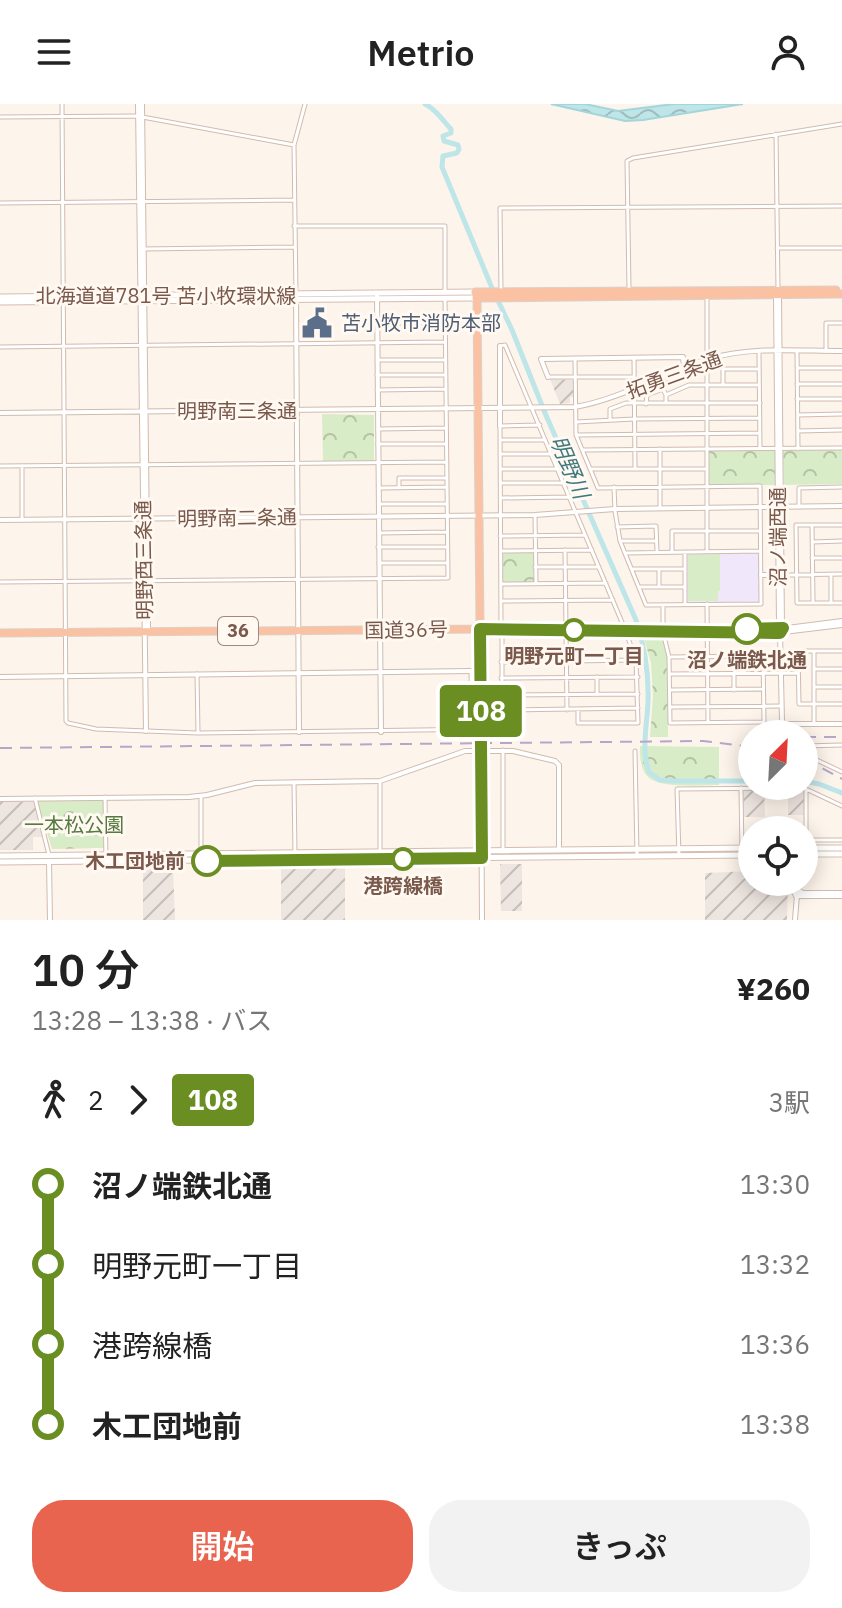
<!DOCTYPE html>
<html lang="ja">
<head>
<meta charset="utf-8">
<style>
  body { margin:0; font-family:"IBM Plex Sans","Noto Sans JP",sans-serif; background:#f2f2f2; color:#222; height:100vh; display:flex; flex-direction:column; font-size:30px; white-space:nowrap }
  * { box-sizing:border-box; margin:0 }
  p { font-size:26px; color:#767676 }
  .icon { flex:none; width:44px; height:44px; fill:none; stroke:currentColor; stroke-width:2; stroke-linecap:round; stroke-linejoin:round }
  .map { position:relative; height:816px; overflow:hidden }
  .drawer { display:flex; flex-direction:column; background:#fff; flex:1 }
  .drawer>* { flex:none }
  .badge { padding:0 16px; border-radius:6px; font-size:28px; line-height:52px }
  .needle { width:52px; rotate:24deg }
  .tools { position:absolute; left:738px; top:616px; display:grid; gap:16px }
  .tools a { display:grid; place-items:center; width:80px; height:80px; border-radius:50%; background:#fff; box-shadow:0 4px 20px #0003; font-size:40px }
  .map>.badge { position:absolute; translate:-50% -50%; box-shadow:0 0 0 4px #fff }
  .legs { display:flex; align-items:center; gap:12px; height:88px; padding:0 32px; font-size:26px }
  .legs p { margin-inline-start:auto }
  .headline { display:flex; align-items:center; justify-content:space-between; height:136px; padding:0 32px }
  h1 { font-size:44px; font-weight:600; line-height:60px }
  .cta { display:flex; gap:16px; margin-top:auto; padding:16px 32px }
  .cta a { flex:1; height:92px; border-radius:32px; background:#e9644e; color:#fff; font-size:32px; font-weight:600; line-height:92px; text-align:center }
  .cta a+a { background:#f2f2f2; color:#222 }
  ul { padding:0 32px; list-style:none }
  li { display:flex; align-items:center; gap:28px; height:80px; font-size:30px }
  li i { display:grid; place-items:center; width:12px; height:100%; margin:0 10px; background:currentColor }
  li i::after { content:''; width:20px; height:20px; margin:-10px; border:6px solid; border-radius:50%; background:#fff }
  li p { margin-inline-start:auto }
  li:first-child i { background:linear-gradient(#0000 50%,currentColor 0) }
  li:last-child i { background:linear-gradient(currentColor 50%,#0000 0) }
  header { display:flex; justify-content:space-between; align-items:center; height:104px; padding:0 32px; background:#fff; font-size:36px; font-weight:600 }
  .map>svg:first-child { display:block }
  .industrial { fill:url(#industrial-furrows) }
  .education { fill:#f1e7fa }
  .grass { fill:#d9ecc8 }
  .forest { fill:url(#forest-crowns) }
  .water { fill:url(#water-waves); stroke:#a3d6da; stroke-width:2 }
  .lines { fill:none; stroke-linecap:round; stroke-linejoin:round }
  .river { stroke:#bee5e8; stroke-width:5 }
  .minor-casing { stroke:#d1bbaf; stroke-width:5 }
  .tertiary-casing { stroke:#d1bbaf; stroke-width:6 }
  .secondary-casing { stroke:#d6bdaf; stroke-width:7 }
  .trunk-casing { stroke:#dad1cd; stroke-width:9 }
  .minor { stroke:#fff; stroke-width:3 }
  .tertiary { stroke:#fff; stroke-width:4 }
  .secondary { stroke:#fff; stroke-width:5 }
  .trunk { stroke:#fac2a2; stroke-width:7 }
  .rail { stroke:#b6a7c9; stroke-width:2; stroke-dasharray:12 8; stroke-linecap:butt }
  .tertiary-bridge-casing { stroke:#d1bbaf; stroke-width:6; stroke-linecap:butt }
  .tertiary-bridge { stroke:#fff; stroke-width:4 }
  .line-1-casing { stroke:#fff; stroke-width:18 }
  .line-1 { stroke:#6b8e23; stroke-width:12 }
  .stop-1-dot { fill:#fff; stroke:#6b8e23; stroke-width:4 }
  .labels { text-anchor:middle; stroke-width:6; stroke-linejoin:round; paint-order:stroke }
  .shield { fill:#fff9f2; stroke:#a2897e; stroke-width:2 }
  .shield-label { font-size:18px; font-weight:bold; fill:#7a594c }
  .street-label { font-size:20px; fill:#7a594c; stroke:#fff9f2 }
  .service-label { font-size:20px; fill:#4e5e75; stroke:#fff9f2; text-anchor:start }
  .stop-label { font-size:20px; font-weight:bold; fill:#7a594c; stroke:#fff9f2 }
  .park-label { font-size:20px; fill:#567a41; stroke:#fff9f2 }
  .water-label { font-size:22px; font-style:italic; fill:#3f797e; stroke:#fff9f2 }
</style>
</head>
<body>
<header><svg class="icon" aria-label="menu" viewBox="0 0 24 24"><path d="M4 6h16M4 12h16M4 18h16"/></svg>Metrio<svg class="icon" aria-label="person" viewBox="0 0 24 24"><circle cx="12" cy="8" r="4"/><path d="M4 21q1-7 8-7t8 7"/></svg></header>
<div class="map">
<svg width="842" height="816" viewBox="0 0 842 816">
  <defs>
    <pattern id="industrial-furrows" width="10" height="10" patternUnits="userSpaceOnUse" patternTransform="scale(2)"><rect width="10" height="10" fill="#ede5e0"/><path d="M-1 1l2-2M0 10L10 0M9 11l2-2" fill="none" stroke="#c5bdb8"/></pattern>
    <pattern id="forest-crowns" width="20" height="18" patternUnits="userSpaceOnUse" patternTransform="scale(2)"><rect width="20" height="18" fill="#d9ecc8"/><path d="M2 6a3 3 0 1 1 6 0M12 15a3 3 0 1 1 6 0" fill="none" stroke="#b5c2a5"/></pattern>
    <pattern id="water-waves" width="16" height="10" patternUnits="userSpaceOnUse" patternTransform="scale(2)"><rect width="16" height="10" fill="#bee5e8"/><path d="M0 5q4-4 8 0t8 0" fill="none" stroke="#9fbdbe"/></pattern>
  </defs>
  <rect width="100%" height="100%" fill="#fdf4eb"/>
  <path class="industrial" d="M550,275L573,276V293H570V299L560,300Z
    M788,685L804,686V711H788Z
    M743,686H764L765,713H744Z
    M0,697L34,698L43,733H33V746H0Z
    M500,760H522V807H501Z
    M281,761H345V816H281Z
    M143,763H173L175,816H143Z
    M752,767V778H788L787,816H705V769Z"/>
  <path class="education" d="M687,449H759V498H687Z"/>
  <path class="grass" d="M720,450V487H718V497H688V451Z"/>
  <path class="forest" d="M704,259L705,264L636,293V287Z
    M322,310L374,311V355L373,357H323Z
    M708,346H775V381H709Z
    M783,346H842V380L784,381Z
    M502,448L533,449L534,478L503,479Z
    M644,534L664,535L668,554V633H650L653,592L651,559Z
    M640,642L719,643V681C702,681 661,685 648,673C640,665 640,652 640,642Z
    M103,696L104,744L52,745L37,697Z"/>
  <path class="water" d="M551,0H585L618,7L674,0H743L643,16L625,17Z"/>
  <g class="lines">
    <path class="river" d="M425,0C437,6 442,16 451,25V29L443,32L444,37L458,41L459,45L457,49L443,52L442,63L492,184L512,226L545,309L636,516C645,543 649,570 648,598C647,621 641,647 649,668L660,676L673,677H752
      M804,677L819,680L842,689"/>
    <g class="minor-casing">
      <path id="minor" d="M62,0L66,617L68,619L96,625L198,629L493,625V614L502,606L638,604
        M0,13L137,12L294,41
        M776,30L778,186
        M0,99L294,96
        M294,122H445V187
        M777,144H842
        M142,145L295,143
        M629,185L627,57L633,54L842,20
        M501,188L500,104L842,102
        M296,191L294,41L305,0
        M707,192V448
        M377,219H445
        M500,242L505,241L624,523L636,556L638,619H578V605
        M0,243L444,238
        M797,247L798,345
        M826,247V219H842
        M759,248L760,345
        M634,254L635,365
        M377,256H445
        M575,256L576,331L598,384C652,383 706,383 760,382L761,500L646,501L620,437L615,407L614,383
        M797,264H842
        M377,271H445
        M548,273H633
        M797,280H842
        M723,281V265H759
        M377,286L446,285
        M666,291L689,281H759
        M797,295H842
        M646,300L647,291L663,285L666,291V298
        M798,311L842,310
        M610,316V305L626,299H760
        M576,318L634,315L760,314
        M378,325L446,324
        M798,327L842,326
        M576,331L760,329
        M500,336H544
        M378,340H446
        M582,346L842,344
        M500,350H552
        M0,362L447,358
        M22,362V416
        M502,365H558
        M590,365H706
        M501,379H564
        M379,384L447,383
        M399,384V374H445
        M501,394L569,393
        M379,400H447
        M799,402V384L842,383
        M660,404V345
        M535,411L536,479
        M812,421L813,497
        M842,421H796L797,499H842
        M617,423L656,422L657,447
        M379,429L447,428
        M500,432L585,431
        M620,437H656
        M812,438L842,437
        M378,443H447
        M565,446L567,606
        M501,447L592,446
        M672,447V427H760
        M685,448V500
        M625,449L760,447
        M812,454H842
        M379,459H447
        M535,463H599
        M632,465H685
        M782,471L842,470
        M831,471V499
        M0,478L448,474L445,194
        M502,480L606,479
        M659,481V465
        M639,483H685
        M501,497L613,496
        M707,500L708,619
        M663,501V528L669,553L670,619L764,618L763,552L669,553
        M501,521L500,322L540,321
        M814,547V619
        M842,547H798L799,600H842
        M501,558L636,556
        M814,565H842
        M471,567L472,625
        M197,570L198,629
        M670,570L798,569
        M734,570V586
        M501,574L638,573
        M814,583H842
        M670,586L762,585
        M597,590V573
        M501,591L638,590
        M670,603L781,602
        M502,606V526
        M804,642L842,641
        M503,646V746
        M635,647L637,752
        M804,650L842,668
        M380,677V749
        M294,678L295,750
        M741,684L742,751
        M806,685V736H842
        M201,692V748
        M105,693L106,758
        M35,694L49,751
        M679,752L677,685L798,684L806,685L842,702"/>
    </g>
    <g class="tertiary-casing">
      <path id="tertiary" d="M138,0L146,627
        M142,0L148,524L146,528
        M377,190L381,628
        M296,191L299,628
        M776,192L779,520L780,529L782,617L785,620H842
        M779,192L782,527
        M500,242V322
        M548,273L541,255L683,253L684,264
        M0,309L575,303C622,295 662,269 708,255C751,242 797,247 842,247
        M0,416L535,411L615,405L842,402
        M761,471H778
        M0,573L471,567
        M481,620L480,525L775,529L842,521
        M477,621L476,521L755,525L787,524L842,517
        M477,651L479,748
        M481,651L482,816
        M0,695L189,693L207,691L255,679L380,677L465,647H513L555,657L559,661V745
        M49,758L50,816
        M792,778L793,786L796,792H842
        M798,786L803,789H842
        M795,816L798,778"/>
    </g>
    <g class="secondary-casing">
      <path id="secondary" d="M0,193L475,188
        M0,198L473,194
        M804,744H842
        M804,750H842
        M0,752L752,744
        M0,758L752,751"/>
    </g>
    <g class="trunk-casing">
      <path id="trunk" d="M475,188L836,186
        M476,194L842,190
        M0,529L480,525L477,194L475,188"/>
    </g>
    <use href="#minor" class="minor"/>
    <use href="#tertiary" class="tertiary"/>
    <use href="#secondary" class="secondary"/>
    <use href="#trunk" class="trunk"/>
    <path class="rail" d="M804,633H842
      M0,644L703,637L752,643
      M804,657L820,663L842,675"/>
    <g class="tertiary-bridge-casing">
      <path id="tertiary-bridge" d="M481,620V651
        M477,621V651"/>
    </g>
    <use href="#tertiary-bridge" class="tertiary-bridge"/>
  </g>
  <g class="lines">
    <g class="line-1-casing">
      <path id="line-1" d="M207,757L482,754L480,525L775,529H780L783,524L747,525"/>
    </g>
    <use href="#line-1" class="line-1"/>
  </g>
  <defs>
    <g id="civic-bare" transform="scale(2.4)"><path d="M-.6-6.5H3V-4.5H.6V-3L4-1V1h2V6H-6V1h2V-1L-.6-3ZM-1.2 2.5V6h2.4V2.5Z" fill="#5c6f8a" stroke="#fff9f2" stroke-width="2.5" paint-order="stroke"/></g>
  </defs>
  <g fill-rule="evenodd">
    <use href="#civic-bare" x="317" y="219"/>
  </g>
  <g class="stop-1-dot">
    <circle cx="747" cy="525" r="14"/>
    <circle cx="574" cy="526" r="10"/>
    <circle cx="403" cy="755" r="10"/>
    <circle cx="207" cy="757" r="14"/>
  </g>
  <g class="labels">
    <rect class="shield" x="218" y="513" width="40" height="28" rx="6"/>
    <g class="shield-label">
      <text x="238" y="533">36</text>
    </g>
    <g class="street-label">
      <text x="166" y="199">北海道道781号 苫小牧環状線</text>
      <text transform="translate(674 271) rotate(-20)" y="7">拓勇三条通</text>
      <text x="237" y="314">明野南三条通</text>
      <text transform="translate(237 414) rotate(-1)" y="7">明野南二条通</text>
      <text transform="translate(778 433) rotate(-90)" y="7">沼ノ端西通</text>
      <text transform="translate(144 456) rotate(-91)" y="7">明野西三条通</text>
      <text transform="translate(406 526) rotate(-1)" y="7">国道36号</text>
    </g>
    <g class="service-label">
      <text x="341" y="226">苫小牧市消防本部</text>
    </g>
    <g class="stop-label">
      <text x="574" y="559">明野元町一丁目</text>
      <text x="747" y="563">沼ノ端鉄北通</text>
      <text x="185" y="764" text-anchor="end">木工団地前</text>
      <text x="403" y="789">港跨線橋</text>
    </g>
    <g class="park-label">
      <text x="74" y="728">一本松公園</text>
    </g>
    <g class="water-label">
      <text transform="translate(570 363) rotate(67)" y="8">明野川</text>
    </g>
  </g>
</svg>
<div class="tools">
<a><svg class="needle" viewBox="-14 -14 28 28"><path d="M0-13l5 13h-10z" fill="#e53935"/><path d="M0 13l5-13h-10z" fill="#767676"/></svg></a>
<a><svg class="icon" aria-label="locate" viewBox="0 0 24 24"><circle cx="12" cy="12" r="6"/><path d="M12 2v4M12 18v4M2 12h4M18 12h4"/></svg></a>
</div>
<b class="badge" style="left:481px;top:607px;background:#6b8e23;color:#fff">108</b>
</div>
<section class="drawer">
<div class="headline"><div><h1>10 分</h1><p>13:28 – 13:38 · バス</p></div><b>¥260</b></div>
<div class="legs"><svg class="icon" aria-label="walk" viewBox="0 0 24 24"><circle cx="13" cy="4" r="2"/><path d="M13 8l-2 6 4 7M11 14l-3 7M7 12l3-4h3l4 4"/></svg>2<svg class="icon" aria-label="forward" viewBox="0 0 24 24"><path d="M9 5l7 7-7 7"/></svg><b class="badge" style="background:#6b8e23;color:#fff">108</b><p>3駅</p></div>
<ul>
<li><i style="color:#6b8e23"></i><b>沼ノ端鉄北通</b><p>13:30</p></li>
<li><i style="color:#6b8e23"></i><span>明野元町一丁目</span><p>13:32</p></li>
<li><i style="color:#6b8e23"></i><span>港跨線橋</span><p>13:36</p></li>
<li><i style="color:#6b8e23"></i><b>木工団地前</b><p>13:38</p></li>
</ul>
<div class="cta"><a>開始</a><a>きっぷ</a></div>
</section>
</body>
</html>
